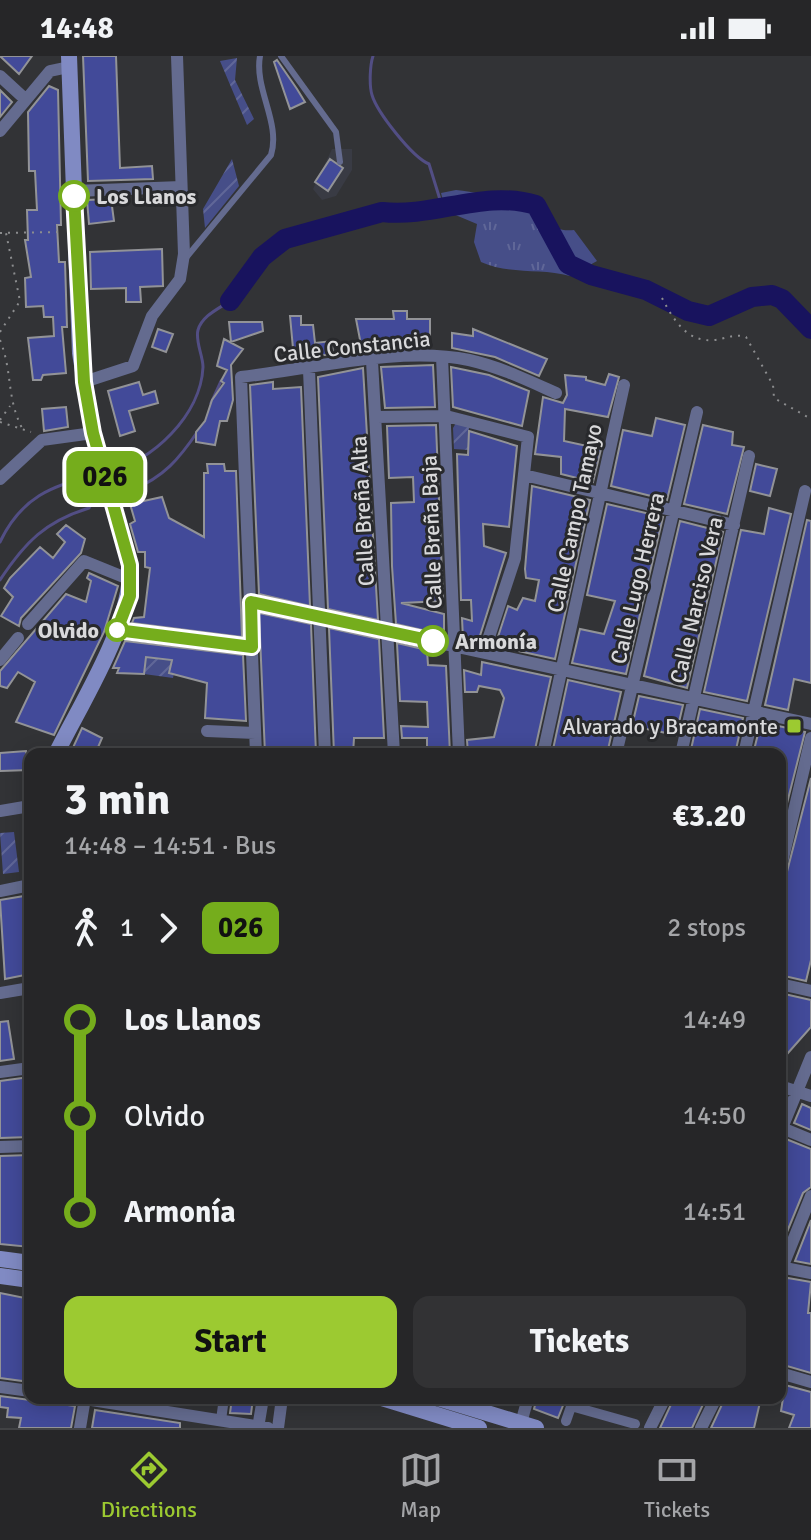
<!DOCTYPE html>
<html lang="en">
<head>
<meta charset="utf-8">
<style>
  body { margin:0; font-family:Signika,sans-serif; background:#323234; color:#f1f3f6; height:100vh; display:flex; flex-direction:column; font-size:30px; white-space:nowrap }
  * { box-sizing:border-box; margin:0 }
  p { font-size:26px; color:#a4a5a8 }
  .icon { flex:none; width:44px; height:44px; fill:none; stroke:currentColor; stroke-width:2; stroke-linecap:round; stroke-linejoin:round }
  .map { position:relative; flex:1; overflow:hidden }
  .drawer { position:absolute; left:24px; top:692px; width:762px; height:656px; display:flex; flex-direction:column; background:#262628; border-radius:16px; box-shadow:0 4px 20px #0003,0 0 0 2px #424345 }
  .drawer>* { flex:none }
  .badge { padding:0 16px; border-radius:12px; font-size:28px; line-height:52px }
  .map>.badge { position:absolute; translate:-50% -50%; box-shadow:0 0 0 4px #fff }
  .legs { display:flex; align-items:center; gap:12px; height:88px; padding:0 40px; font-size:26px }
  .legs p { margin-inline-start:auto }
  .head { display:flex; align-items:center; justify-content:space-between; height:136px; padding:0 40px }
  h1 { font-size:44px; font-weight:800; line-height:60px }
  .action { display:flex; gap:16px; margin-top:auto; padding:16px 40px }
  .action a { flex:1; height:92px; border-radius:16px; background:#9cca31; color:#111; font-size:32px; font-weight:800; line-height:92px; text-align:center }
  .action a+a { background:#323234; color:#f1f3f6 }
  ul { padding:0 40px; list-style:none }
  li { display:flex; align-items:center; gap:28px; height:96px; font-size:30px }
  li i { display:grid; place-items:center; width:12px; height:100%; margin:0 10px; background:currentColor }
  li i::after { content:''; width:20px; height:20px; margin:-10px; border:6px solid; border-radius:50%; background:#262628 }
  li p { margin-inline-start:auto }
  li:first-child i { background:linear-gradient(#0000 50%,currentColor 0) }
  li:last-child i { background:linear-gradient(currentColor 50%,#0000 0) }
  .status { display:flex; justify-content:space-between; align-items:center; height:56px; padding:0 40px; background:#262628; direction:ltr }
  .status svg { height:22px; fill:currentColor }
  .menu { display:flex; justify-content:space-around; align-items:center; height:112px; border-top:2px solid #424345; background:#262628; font-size:22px; color:#a4a5a8 }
  .menu a { display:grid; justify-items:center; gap:4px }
  .menu .selected { color:#9cca31 }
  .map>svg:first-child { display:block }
  .built { fill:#393b44 }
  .grass { fill:url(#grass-tufts) }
  .garden { fill:url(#garden-furrows) }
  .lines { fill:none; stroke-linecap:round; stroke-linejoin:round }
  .stream { stroke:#524e84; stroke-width:3 }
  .river { stroke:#18135e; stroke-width:20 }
  .building { fill:#424a99; stroke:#929397; stroke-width:2 }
  .path { stroke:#8c8d8f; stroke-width:2; stroke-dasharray:2 6; stroke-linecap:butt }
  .service { stroke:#646b8f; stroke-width:6 }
  .pedestrian { stroke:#646b8f; stroke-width:10 }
  .minor { stroke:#646b8f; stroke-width:12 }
  .secondary { stroke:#808ac3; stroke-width:16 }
  .line-1-casing { stroke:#fff; stroke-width:18 }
  .line-1 { stroke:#75ad1c; stroke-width:12 }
  .stop-1-dot { fill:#fff; stroke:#75ad1c; stroke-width:4 }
  .poi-dot { fill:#9cca31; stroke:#28292c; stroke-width:3 }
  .labels { text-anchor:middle; stroke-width:6; stroke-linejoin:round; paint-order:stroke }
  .stop-label { font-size:22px; font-weight:bold; fill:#d9d9db; stroke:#28292c; text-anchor:start }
  .street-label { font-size:22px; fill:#d9d9db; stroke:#28292c }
  .poi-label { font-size:22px; fill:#d9d9db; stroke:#28292c; text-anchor:end }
</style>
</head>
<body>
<div class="status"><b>14:48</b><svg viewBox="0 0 49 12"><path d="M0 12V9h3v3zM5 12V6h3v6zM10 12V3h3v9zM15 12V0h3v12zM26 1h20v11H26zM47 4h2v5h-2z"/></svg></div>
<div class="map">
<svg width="811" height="1372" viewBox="0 0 811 1372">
  <defs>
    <pattern id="grass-tufts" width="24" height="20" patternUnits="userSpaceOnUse" patternTransform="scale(2)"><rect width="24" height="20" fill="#464e88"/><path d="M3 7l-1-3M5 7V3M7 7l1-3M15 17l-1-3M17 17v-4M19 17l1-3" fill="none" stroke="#606798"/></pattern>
    <pattern id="garden-furrows" width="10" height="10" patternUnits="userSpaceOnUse" patternTransform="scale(2)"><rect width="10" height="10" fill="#464e88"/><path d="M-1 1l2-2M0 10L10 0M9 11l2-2" fill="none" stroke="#606798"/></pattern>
  </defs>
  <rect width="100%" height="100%" fill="#323336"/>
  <path class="built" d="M332,93H352V114L336,140L322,144L313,133Z"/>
  <path class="grass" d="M456,134C478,136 504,143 524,151C543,159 551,177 574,174L597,205L570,220C541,212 510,219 481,206L474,186L477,168L446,155L441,137Z"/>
  <path class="garden" d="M237,2L235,24L254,63L247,69L220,5Z
    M232,103L239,130L205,172L203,153Z
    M456,367L469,370L468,394L454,393L453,372Z
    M146,601L172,604L169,617H174L173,622L144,618Z
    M14,776L19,816L3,818L0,777Z"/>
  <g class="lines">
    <path class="stream" d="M373,0C370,9 369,29 372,39C377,56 412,101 429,108L442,150
      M211,347L221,325
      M108,416C152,406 201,359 203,311C203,300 195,285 198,274C202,260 218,253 230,245
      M112,427L132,434C164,421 179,403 198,375
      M0,486C21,442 51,429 97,419
      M0,524C25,486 46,465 89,452L101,431"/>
    <path class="river" d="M230,245L262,201L285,183L382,156C434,162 484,133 536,149L568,208L591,219L646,234L688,255L709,260L752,241L772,239L782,243L811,273"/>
  </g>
  <path class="building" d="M0,0H32L19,18Z
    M83,0H116L120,112L152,110L153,123L88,125Z
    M277,4L297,33L305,46L290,53L274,6Z
    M49,30L58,34L61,169H57L59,206H65L67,271H62L66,317L43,319L41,324H33L28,282L54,280L53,261H44L43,250L26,251L25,222L31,221L25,184H28L27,154H37L35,115H29L28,56Z
    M0,34L12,46L0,61Z
    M330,103L343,112L328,135L315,126Z
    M111,143L114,165L89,168L87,144Z
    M162,193L163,230L140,231L141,246H126V232L91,233L90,196Z
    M393,255H407V263H430V291L362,294L356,263H394Z
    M290,260H301V269H313L315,287L332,285L333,298L294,303Z
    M229,266H262L263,275L231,286Z
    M158,273L173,278L166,296L152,291Z
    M473,273L547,303L539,320L495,301L452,292V277L473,280Z
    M224,283L243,293L231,309L233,344L227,365H220L215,389L196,386V376L205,365L212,344L224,327L221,325L227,314L217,310Z
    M433,309L435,351L385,352L381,311Z
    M451,311L489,319L529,335L522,370L453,351Z
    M363,312L378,564L328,553L318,321Z
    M609,318L619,321L608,361L565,353L564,385L601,393L593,426L561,418V401L535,398L543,341L563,347L567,339L565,319L586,321V324L605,329Z
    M139,326L143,339L155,335L158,347L129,355L135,375L120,380L108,335Z
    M273,326V333L301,331L310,550L259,538L250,329Z
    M66,351L68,371L44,375L42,353Z
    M656,362L685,369L667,444L611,430L623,374L652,380Z
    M436,369L443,545L401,547L444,558V579L396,568L392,510L391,447L414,446L413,421L389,422L387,370Z
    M703,369L733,376L732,389L744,391L727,458L684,448Z
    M469,375L517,390L509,471L483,468L484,490L506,497L478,586L463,583L462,562L472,565L471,544H461L457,398L468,399Z
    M207,408H224L225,415H236L242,581L132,567L134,562L144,561L150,512L145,511V496H138L130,468L135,465L130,448L162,441L169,462L204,481V417H208Z
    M756,408L777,413L770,440L750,435Z
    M532,430L590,444L555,603L495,590L508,550L517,554L523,542L535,545L539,524L526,522L525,513Z
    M607,448L663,461L626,618L572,607L580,573L604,578L615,545L587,539Z
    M769,452L791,458L747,645L704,636L741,474L764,478Z
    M807,464L811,465V627L794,623L788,654L765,649Z
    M680,465L723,476L687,632L644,620Z
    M66,469L85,483L81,497L21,562L19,570L1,560L13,541L4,532L10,522L40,491L53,502L65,486L57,478Z
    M89,517L118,530L104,576L54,679L16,666L35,626L18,616L7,632L0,630V615L66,538L86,546L91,525L87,522Z
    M259,557L311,568L316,698H265Z
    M329,572L379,583L384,682H354L353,698H334Z
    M125,585L243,599L246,665L205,662L207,627L169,617L172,604L146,601L144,618L117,617L119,612H113Z
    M397,587L427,594L428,609L446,610L450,698H427V682H402L401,670L428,671L427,646L400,645Z
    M482,606L551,621L534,698H468L467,684L494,681L504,642L500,634L479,630L477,636H465L464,614L481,619Z
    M568,624L621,636L607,698H552Z
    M639,640L683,649L676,679L632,670Z
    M700,653L743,662L735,698H690Z
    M761,666L805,676L780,775V698H753Z
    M82,672L102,682L96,696L70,698Z
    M26,695L29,714L0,715V697Z
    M811,722V904L806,925L780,919V843Z
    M30,839V918L5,923L0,844Z
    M780,937L811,944V971L780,1006Z
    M8,965L14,1003L0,1005V966Z
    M30,1021V1081L0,1082V1025Z
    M802,1048L811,1052V1074L794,1067Z
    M786,1083L811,1093V1131L803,1137L780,1193V1097Z
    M30,1099V1191L0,1188V1100Z
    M811,1164V1208L795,1205Z
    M788,1222L811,1226L808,1257H811V1317L780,1308V1226Z
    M0,1237L30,1243V1326L0,1322Z
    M785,1329L811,1336V1372H789L794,1359L781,1355Z
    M0,1340L75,1350L71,1372H19L21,1362L7,1361L8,1352L0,1351Z
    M232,1342H253L251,1358L230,1357Z
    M537,1342H566L558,1362L534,1353Z
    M674,1342H706L692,1372H660Z
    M725,1342H761L754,1372H711Z
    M95,1354L180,1367V1372H92Z"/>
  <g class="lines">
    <path class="path" d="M0,177L63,176
      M662,242C673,263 687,287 714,284C726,283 734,277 746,281L773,329L774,342L811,363
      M0,276L20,245L6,177
      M0,284C13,317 6,340 22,372
      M0,364L10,350
      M0,366L31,376
      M168,1345L175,1342"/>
    <path class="service" d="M281,0L336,76L340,106
      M185,203L271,99C281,67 254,33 260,0"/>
    <path class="pedestrian" d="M571,1350L635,1368
      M221,1364L224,1342
      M566,1365L574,1342"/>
    <path class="minor" d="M0,20L25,43
      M0,75L50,15L69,11
      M74,135L181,131
      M442,301L459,698
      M372,305L394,698
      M309,314L325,698
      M84,326L133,310L152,260L180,223L184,198L177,0
      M376,361L446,360L528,381L515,502L484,596
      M524,419L734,469
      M0,423L42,384L93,377
      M251,546L811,668
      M28,568L84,505L131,524
      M117,574L252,591
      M0,604L18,582
      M207,675L255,677
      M256,698L241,321C310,313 401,290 469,304C500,311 527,324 556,337
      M543,698L624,329
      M616,698L697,356
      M681,698L749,400
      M744,698L805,435
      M0,755L30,750
      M780,815L811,682
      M0,835L30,829
      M780,928L811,935
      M0,937L30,932
      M0,1016L30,1012
      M780,1030L811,1040
      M782,1072L811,1084
      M780,1077L811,1001
      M0,1091L30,1090
      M780,1211L811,1217
      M780,1217L811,1140
      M780,1317L811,1326
      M0,1331L30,1335
      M79,1342L268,1372
      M521,1367L528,1342
      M80,1372L85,1342
      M258,1372L263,1342
      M278,1372L282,1342
      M650,1372L665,1342
      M701,1372L716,1342"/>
    <path class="secondary" d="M56,698C82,645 133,567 130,509L93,377L80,297L69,0
      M0,1203L30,1207
      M0,1220L30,1224
      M382,1342L479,1372
      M438,1342L536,1372"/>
  </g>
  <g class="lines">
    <g class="line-1-casing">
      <path id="line-1" d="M74,140L84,326L93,377L130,509V540L117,574L252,591L251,546L433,585"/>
    </g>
    <use href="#line-1" class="line-1"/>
  </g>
  <g class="stop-1-dot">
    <circle cx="74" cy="140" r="14"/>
    <circle cx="117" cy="574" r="10"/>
    <circle cx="433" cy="585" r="14"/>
  </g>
  <rect class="poi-dot" x="786" y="662" width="16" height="16" rx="4"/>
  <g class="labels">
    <g class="stop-label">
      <text x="96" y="148">Los Llanos</text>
      <text x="99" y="582" text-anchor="end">Olvido</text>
      <text x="455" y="593">Armonía</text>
    </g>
    <g class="street-label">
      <text transform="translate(352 290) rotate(-6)" y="8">Calle Constancia</text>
      <text transform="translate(362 455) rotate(-93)" y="8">Calle Breña Alta</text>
      <text transform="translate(574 462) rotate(-78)" y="8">Calle Campo Tamayo</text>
      <text transform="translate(431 476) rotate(-92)" y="8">Calle Breña Baja</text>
      <text transform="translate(637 522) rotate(-77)" y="8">Calle Lugo Herrera</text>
      <text transform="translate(696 544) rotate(-77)" y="8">Calle Narciso Vera</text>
    </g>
    <g class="poi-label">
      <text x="778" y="678">Alvarado y Bracamonte</text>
    </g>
  </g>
</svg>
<b class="badge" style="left:105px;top:421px;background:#75ad1c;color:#111">026</b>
<section class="drawer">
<div class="head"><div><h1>3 min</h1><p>14:48 – 14:51 · Bus</p></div><b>€3.20</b></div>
<div class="legs"><svg class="icon" aria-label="walk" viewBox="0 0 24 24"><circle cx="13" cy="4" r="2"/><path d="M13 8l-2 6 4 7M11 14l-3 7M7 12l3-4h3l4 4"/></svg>1<svg class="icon" aria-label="forward" viewBox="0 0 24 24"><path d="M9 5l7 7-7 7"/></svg><b class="badge" style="background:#75ad1c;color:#111">026</b><p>2 stops</p></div>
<ul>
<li><i style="color:#75ad1c"></i><b>Los Llanos</b><p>14:49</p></li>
<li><i style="color:#75ad1c"></i><span>Olvido</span><p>14:50</p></li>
<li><i style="color:#75ad1c"></i><b>Armonía</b><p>14:51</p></li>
</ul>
<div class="action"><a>Start</a><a>Tickets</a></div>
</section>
</div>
<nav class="menu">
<a class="selected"><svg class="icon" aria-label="directions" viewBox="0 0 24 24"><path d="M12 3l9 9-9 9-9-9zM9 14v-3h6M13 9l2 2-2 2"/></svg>Directions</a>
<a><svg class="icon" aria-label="map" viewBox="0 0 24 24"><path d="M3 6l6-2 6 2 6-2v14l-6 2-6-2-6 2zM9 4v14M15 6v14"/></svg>Map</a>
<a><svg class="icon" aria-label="tickets" viewBox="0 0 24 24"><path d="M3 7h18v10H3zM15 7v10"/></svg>Tickets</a>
</nav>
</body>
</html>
